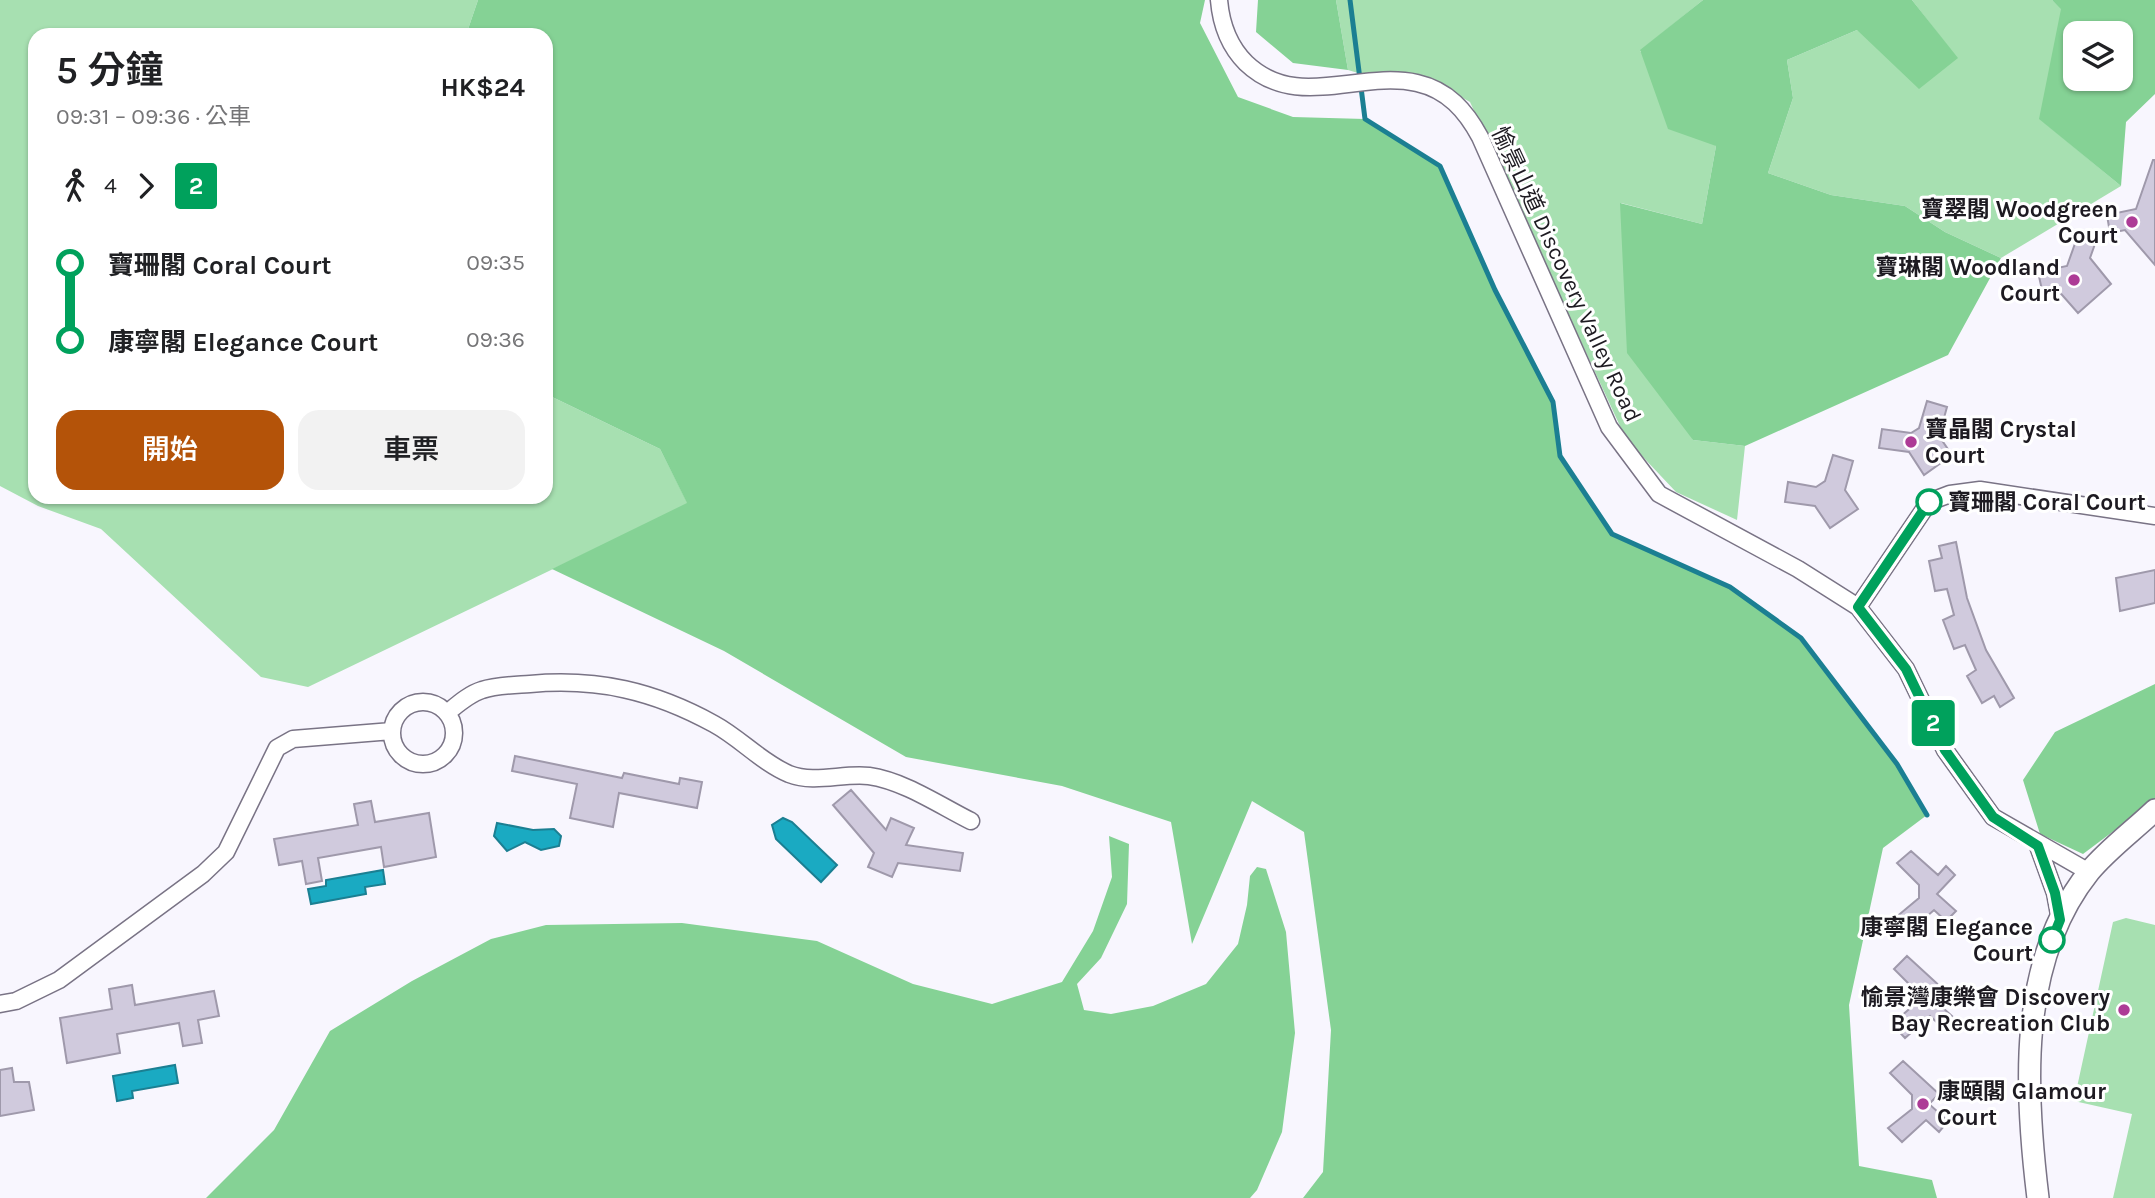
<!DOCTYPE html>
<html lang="zh-TW">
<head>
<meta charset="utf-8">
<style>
  body { margin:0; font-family:Karla,"Noto Sans TC",sans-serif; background:#f2f2f2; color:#202124; height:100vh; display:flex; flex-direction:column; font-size:26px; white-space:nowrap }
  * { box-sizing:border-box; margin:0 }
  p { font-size:23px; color:#757577 }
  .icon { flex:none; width:38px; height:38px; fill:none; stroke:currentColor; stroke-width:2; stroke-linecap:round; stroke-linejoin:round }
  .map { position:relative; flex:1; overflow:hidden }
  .sheet { position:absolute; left:28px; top:28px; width:525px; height:476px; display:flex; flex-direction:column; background:#fff; border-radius:21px; box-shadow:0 2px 5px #0004 }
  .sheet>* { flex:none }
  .badge { padding:0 14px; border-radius:5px; font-size:24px; line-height:46px }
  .buttons { position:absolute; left:2063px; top:21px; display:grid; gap:14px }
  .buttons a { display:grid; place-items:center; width:70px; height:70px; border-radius:14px; background:#fff; box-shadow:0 2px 5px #0004; font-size:35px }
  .map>.badge { position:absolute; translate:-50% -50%; box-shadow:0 0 0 4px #fff }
  .legs { display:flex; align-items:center; gap:10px; height:77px; padding:0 28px; font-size:23px }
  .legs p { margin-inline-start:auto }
  .head { display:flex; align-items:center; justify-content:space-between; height:119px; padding:0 28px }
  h1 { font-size:38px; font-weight:600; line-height:52px }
  .button { display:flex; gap:14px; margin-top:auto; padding:14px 28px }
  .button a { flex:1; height:80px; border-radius:21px; background:#b45309; color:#fff; font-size:28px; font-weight:600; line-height:80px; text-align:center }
  .button a+a { background:#f2f2f2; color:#202124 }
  ul { padding:0 28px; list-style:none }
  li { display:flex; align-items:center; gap:24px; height:77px; font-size:26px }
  li i { display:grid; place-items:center; width:10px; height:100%; margin:0 9px; background:currentColor }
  li i::after { content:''; width:18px; height:18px; margin:-9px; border:5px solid; border-radius:50%; background:#fff }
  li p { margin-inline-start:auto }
  li:first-child i { background:linear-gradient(#0000 50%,currentColor 0) }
  li:last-child i { background:linear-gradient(currentColor 50%,#0000 0) }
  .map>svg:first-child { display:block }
  .green { fill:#a7e0b1 }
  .forest { fill:#85d295; fill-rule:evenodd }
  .water { fill:#1aaac2; stroke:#1b7f92; stroke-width:2 }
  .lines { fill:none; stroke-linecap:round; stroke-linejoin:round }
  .stream { stroke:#1b7f92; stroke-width:5 }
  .building { fill:#d0cadd; stroke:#9f99ab; stroke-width:2 }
  .minor-casing { stroke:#797385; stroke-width:19 }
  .tertiary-casing { stroke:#797385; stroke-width:24 }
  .minor { stroke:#fff; stroke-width:16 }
  .tertiary { stroke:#fff; stroke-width:21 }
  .line-1-casing { stroke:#fff; stroke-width:16 }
  .line-1 { stroke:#00a15c; stroke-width:10 }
  .poi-dot { fill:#ad3b96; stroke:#fff; stroke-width:2.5 }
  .stop-1-dot { fill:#fff; stroke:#00a15c; stroke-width:3.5 }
  .labels { text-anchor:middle; stroke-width:6; stroke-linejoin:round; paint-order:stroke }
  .poi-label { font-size:23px; font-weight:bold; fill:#1d1a21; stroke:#fff; text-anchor:end }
  .street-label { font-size:23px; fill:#1d1a21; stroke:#fff }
  .stop-label { font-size:23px; font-weight:bold; fill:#1d1a21; stroke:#fff; text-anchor:start }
</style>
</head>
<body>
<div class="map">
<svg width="2155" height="1198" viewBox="0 0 2155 1198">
  <rect width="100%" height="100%" fill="#f8f6fe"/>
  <path class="green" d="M0,0H478L466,35H35V497H546V394L660,449L688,504L308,687L261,677L101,529L38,506L0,486Z
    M1336,0H1703L1640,51L1716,146L1702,224L1621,203L1693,440L1745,446L1737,520L1676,492L1626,439L1470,102L1429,79H1378L1348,70Z
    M1912,0H2052L2062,9L2040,119L2121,186L2001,258L1945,232L1905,206L1831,195L1768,173L1793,98L1787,60L1857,30L1957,58Z
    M2126,918L2155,925V1198H2113L2132,1114L2074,1101L2113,922Z"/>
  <path class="forest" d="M478,0H1205L1200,23L1238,97L1293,117L1365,119L1440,166L1495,290L1553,402L1560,456L1612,534L1730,587L1801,638L1897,764L1927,815L1883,848L1849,1005L1859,1166L1932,1180L1937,1198H1303L1323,1172L1331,1030L1304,832L1252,801L1192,944L1171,822L1062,786L906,757L724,651L552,569L687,503L660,449L546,394V35H466Z
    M1258,0H1336L1348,70L1293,63L1256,32Z
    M1703,0H1912L1958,58L1919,89L1857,30L1787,60L1793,98L1768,173L1831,195L1905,206L1945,232L2001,258L1948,355L1745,446L1693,440L1627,353L1620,203L1702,224L1716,146L1668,129L1640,50Z
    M2052,0H2155V94L2126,122L2121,186L2039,119L2061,9ZM2076,33H2121V79H2076Z
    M2155,684V800L2083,854L2040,834L2023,780L2055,732Z
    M1109,836L1129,844L1127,904L1101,958L1077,984L1084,1010L1111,1014L1153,1006L1206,984L1238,944L1247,905L1250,876L1257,867L1266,869L1286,932L1295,1033L1282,1132L1257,1190L1250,1198H206L274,1130L330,1031L412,981L491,939L546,925L682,923L817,941L913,984L992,1004L1062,982L1093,931L1112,877Z"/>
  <path class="water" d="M783,818L792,822L837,865L821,882L776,839L772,825Z
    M497,823L533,830L554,829L561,836L559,846L541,850L525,842L507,851L494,836Z
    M383,870L385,884L365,887L366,894L311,904L308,889L326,886V880Z
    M175,1065L178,1083L132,1091L133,1098L117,1101L113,1076Z"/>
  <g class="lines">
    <path class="stream" d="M1350,0L1365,119L1440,166L1495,290L1553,402L1560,456L1612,534L1730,587L1801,638L1897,764L1927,815"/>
  </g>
  <path class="building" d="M2153,160H2155V265L2125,230L2110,233L2107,215L2136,209Z
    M2077,238L2095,244L2090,258L2111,284L2078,313L2056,288L2042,290L2038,272L2067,266Z
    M1927,401L1947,407L1939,436L1952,455L1924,475L1909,452L1879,448L1882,429L1911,433L1919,428Z
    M1833,455L1853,461L1845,490L1858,509L1830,528L1815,506L1785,502L1788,482L1816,487L1825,481Z
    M1956,542L1967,598L1986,650L2014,698L2000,707L1994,696L1982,703L1967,676L1976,670L1965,645L1954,649L1943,620L1954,615L1947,589L1935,591L1929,561L1942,558L1939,546Z
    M2155,570V603L2120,611L2116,578Z
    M515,756L622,778L624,773L679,784L680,778L702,782L697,808L619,793L613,827L570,818L577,784L512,771Z
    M851,790L886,830L891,818L914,828L906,845L963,853L960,871L898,863L892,877L868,867L874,853L833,805Z
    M371,801L375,822L429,813L436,857L384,867L381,847L318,858L322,881L306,884L302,861L279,865L274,839L358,825L354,804Z
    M1911,851L1938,875L1946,866L1955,875L1937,894L1956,911L1946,921L1934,910L1909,932L1895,918L1919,898V885L1897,863Z
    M1907,956L1943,989L1933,999L1952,1016L1942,1027L1930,1016L1905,1038L1892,1024L1915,1004L1916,991L1894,969Z
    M132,985L135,1005L214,991L219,1016L198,1020L202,1043L183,1046L179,1023L117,1034L120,1053L67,1063L60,1018L112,1009L109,989Z
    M1903,1061L1939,1094L1929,1104L1948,1121L1939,1132L1926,1120L1902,1142L1888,1128L1912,1109V1095L1890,1073Z
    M12,1068L14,1082H29L34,1110L0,1116V1070Z"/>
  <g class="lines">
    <g class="minor-casing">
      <path id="minor" d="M1219,0C1221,24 1229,46 1246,63C1296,111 1359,70 1417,83C1448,90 1466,111 1480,137L1609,427L1659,494L1798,569L1858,607L1906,669L1945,750L1993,817L2089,872
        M1858,607L1929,502L1950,494L1980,490L2155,516
        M392 733a31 31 0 1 1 62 0a31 31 0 1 1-62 0Z
        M447,713C458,704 469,694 482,690C496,685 515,685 530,684C598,678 654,691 714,724C740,738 761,762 789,774C815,784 842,773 869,776C904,781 939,805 971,821
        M2038,846L2055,893L2060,920
        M0,1004L16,1001L59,980L203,874L226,852L277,748L293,739L392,731"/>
    </g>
    <g class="tertiary-casing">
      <path id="tertiary" d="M2038,1198C2025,1092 2017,962 2089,872C2107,850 2134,830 2155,810"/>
    </g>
    <use href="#minor" class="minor"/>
    <use href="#tertiary" class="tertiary"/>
  </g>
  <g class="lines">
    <g class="line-1-casing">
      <path id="line-1" d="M1929,502L1858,607L1906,669L1945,750L1993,817L2038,846L2055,893L2060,920L2052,940"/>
    </g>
    <use href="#line-1" class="line-1"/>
  </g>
  <g class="poi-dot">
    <circle cx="2132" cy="222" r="7"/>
    <circle cx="2074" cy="280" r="7"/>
    <circle cx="1911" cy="442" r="7"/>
    <circle cx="2124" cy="1010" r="7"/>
    <circle cx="1923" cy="1104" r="7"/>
  </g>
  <g class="stop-1-dot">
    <circle cx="1929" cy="502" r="12"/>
    <circle cx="2052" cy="940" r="12"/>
  </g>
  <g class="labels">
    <g class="poi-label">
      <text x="2118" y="217">寶翠閣 Woodgreen<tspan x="2118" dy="26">Court</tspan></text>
      <text x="2060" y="275">寶琳閣 Woodland<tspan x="2060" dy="26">Court</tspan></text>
      <text x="1925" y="437" text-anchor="start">寶晶閣 Crystal<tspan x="1925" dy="26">Court</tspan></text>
      <text x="2110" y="1005">愉景灣康樂會 Discovery<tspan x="2110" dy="26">Bay Recreation Club</tspan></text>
      <text x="1937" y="1099" text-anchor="start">康頤閣 Glamour<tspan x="1937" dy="26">Court</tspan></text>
    </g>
    <g class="street-label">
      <text transform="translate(1567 274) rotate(65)" y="8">愉景山道 Discovery Valley Road</text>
    </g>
    <g class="stop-label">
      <text x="1948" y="510">寶珊閣 Coral Court</text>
      <text x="2033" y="935" text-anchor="end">康寧閣 Elegance<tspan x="2033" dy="26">Court</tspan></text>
    </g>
  </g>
</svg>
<div class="buttons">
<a><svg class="icon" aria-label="layers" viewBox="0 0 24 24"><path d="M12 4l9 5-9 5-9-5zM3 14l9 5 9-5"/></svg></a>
</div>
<b class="badge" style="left:1933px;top:723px;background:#00a15c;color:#fff">2</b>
<section class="sheet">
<div class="head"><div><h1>5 分鐘</h1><p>09:31 – 09:36 · 公車</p></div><b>HK$24</b></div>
<div class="legs"><svg class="icon" aria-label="walk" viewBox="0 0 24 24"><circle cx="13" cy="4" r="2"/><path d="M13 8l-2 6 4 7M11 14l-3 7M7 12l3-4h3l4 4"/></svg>4<svg class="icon" aria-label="forward" viewBox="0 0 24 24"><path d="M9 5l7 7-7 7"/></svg><b class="badge" style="background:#00a15c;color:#fff">2</b></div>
<ul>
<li><i style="color:#00a15c"></i><b>寶珊閣 Coral Court</b><p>09:35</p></li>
<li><i style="color:#00a15c"></i><b>康寧閣 Elegance Court</b><p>09:36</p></li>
</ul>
<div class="button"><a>開始</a><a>車票</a></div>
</section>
</div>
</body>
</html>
